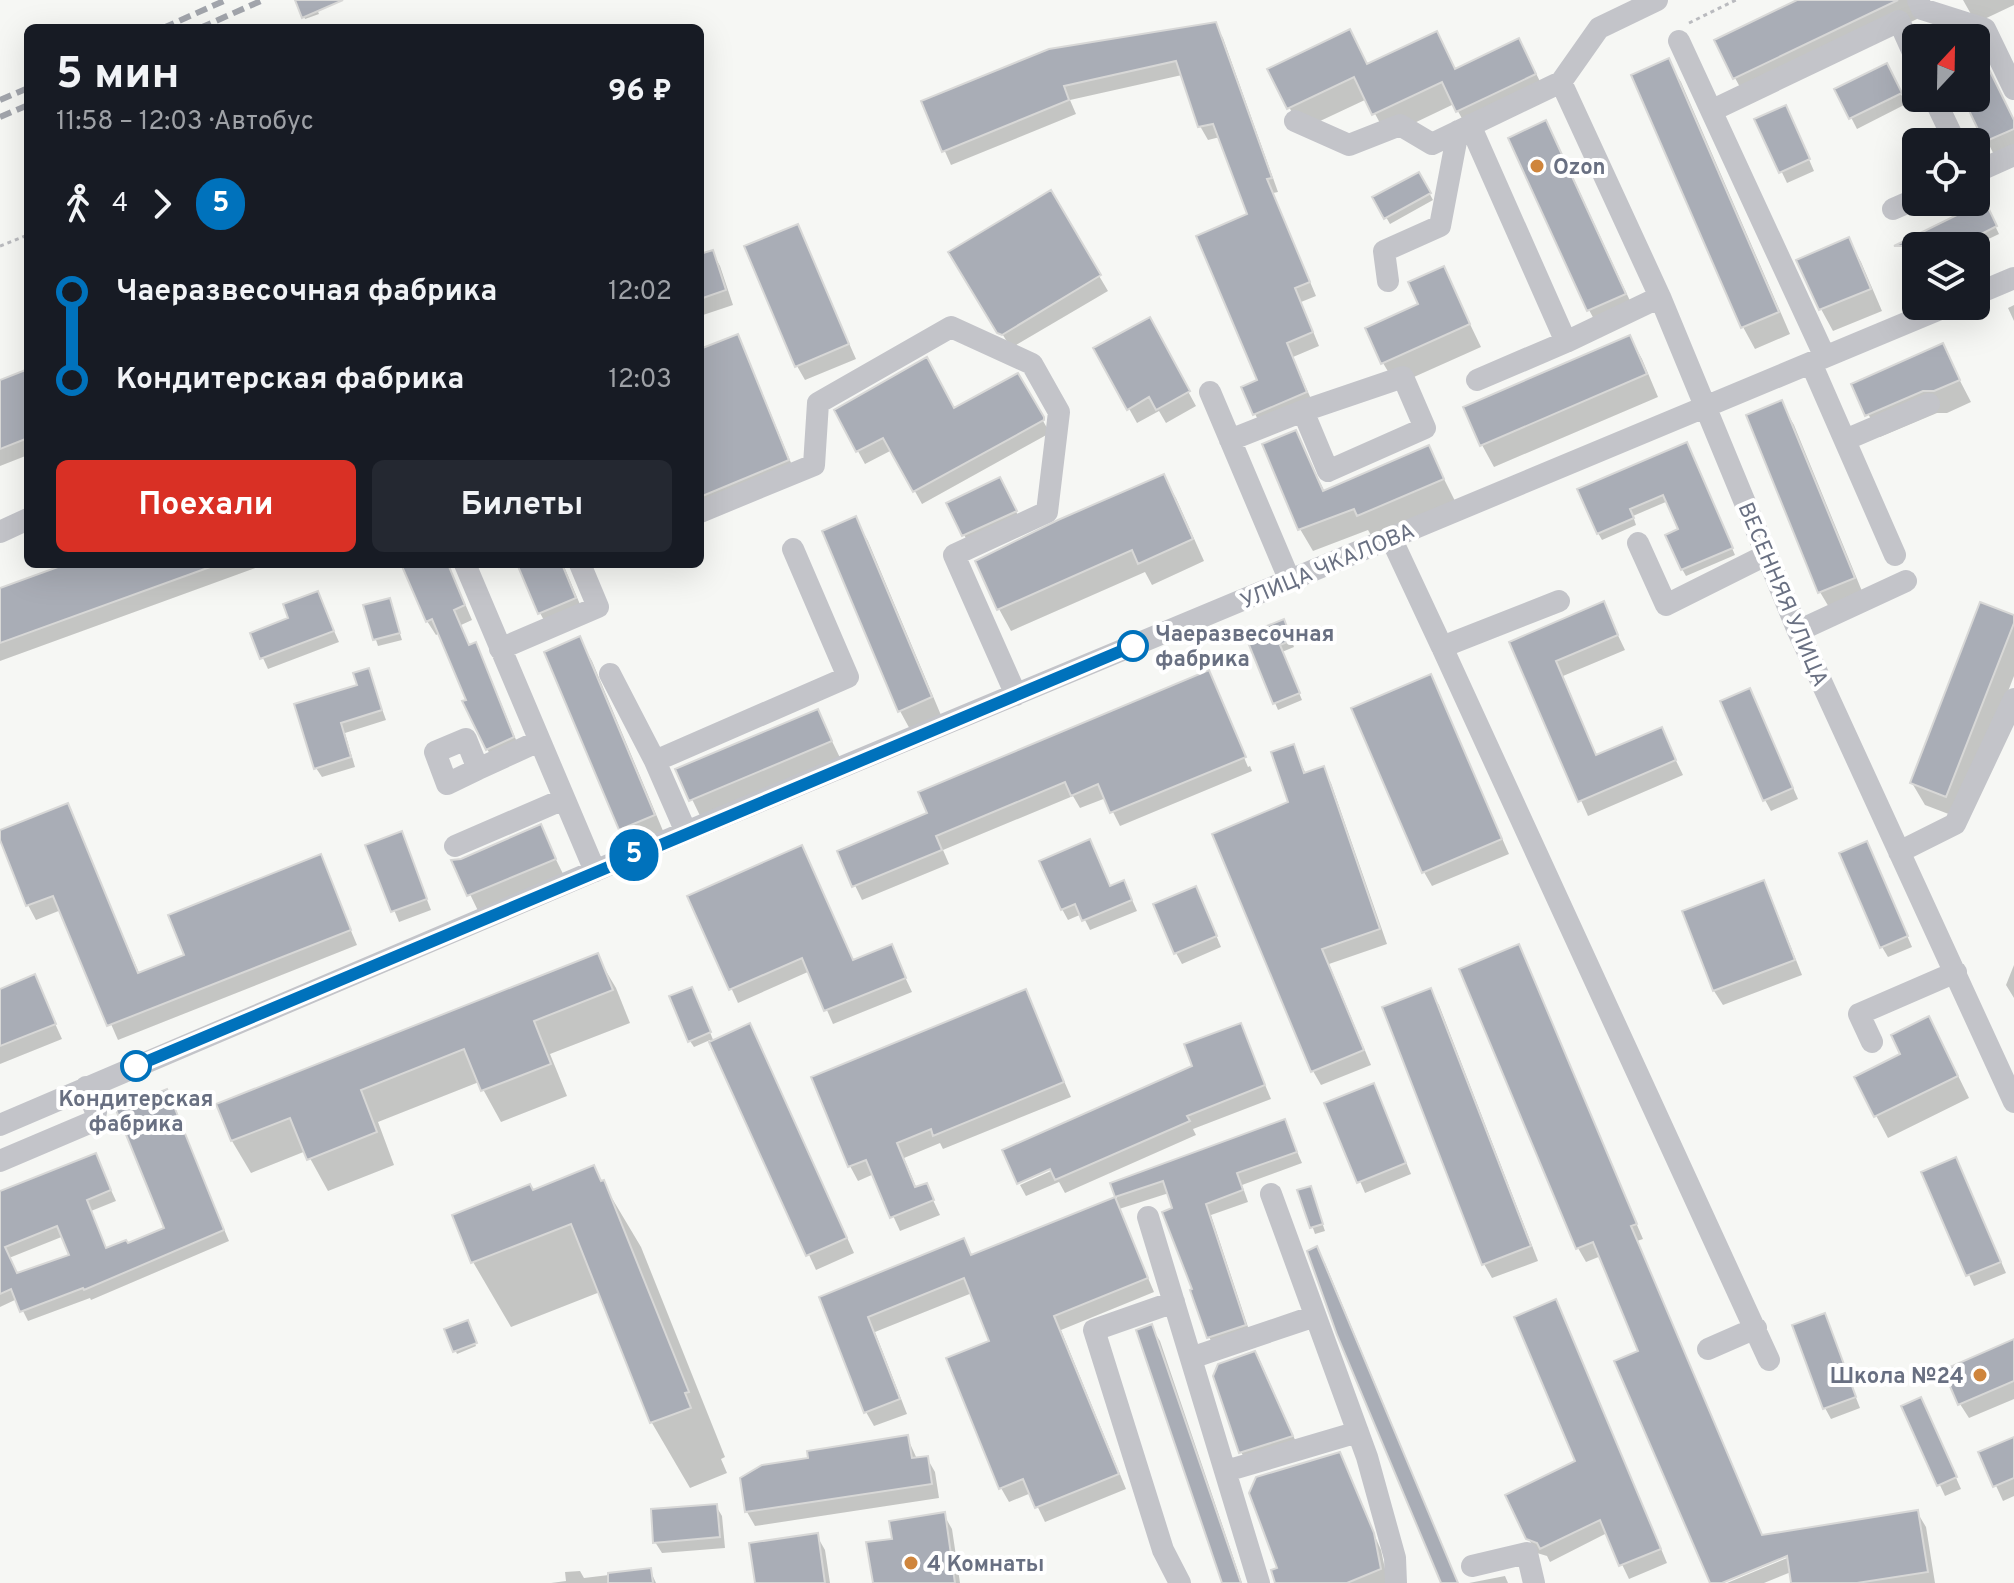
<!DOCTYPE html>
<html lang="ru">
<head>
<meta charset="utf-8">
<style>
  body { margin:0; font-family:Overpass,sans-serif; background:#242831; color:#f1f3f6; height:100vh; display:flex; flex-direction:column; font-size:30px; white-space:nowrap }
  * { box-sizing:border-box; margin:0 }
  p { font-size:26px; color:#9ea1a6 }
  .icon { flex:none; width:44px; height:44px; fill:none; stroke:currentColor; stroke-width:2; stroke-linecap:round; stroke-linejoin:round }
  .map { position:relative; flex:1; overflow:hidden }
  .details { position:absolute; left:24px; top:24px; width:680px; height:544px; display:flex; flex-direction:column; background:#171b24; border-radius:12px; box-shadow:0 8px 32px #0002 }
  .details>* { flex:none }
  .badge { padding:0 16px; border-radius:26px; font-size:28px; line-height:52px }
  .needle { width:52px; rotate:22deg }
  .buttons { position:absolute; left:1902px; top:24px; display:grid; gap:16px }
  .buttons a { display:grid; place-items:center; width:88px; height:88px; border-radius:12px; background:#171b24; box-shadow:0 8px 32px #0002; font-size:40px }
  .map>.badge { position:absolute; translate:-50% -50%; box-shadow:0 0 0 4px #fff }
  .legs { display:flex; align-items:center; gap:12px; height:88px; padding:0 32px; font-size:26px }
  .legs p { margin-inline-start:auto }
  .head { display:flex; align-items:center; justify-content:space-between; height:136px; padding:0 32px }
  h1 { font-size:44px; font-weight:700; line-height:60px }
  .action { display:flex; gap:16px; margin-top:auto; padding:16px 32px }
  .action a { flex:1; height:92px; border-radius:12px; background:#d93025; color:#fff; font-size:32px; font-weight:700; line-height:92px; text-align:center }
  .action a+a { background:#242831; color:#f1f3f6 }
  ul { padding:0 32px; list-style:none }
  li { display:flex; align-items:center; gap:28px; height:88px; font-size:30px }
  li i { display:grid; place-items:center; width:12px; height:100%; margin:0 10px; background:currentColor }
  li i::after { content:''; width:20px; height:20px; margin:-10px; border:6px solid; border-radius:50%; background:#171b24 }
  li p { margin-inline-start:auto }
  li:first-child i { background:linear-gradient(#0000 50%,currentColor 0) }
  li:last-child i { background:linear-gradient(currentColor 50%,#0000 0) }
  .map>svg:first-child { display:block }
  .shadow { fill:#0003; fill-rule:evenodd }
  .building { fill:#a9adb6; stroke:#d8d8d7; stroke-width:2; fill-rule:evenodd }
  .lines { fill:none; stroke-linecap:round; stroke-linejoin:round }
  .path { stroke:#babbbf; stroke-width:3; stroke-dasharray:4 4; stroke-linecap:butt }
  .minor { stroke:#c3c4c9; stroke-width:22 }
  .rail { stroke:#a2a5ac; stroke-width:6; stroke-dasharray:12 6; stroke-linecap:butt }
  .line-1-casing { stroke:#fff; stroke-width:18 }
  .line-1 { stroke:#0072bc; stroke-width:12 }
  .poi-dot { fill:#cf853c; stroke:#fff; stroke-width:3 }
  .stop-1-dot { fill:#fff; stroke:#0072bc; stroke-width:4 }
  .labels { text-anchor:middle; stroke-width:8; stroke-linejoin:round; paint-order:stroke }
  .poi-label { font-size:22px; font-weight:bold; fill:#697082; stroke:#fff; text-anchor:start }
  .street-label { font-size:22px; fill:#697082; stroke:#fff }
  .stop-label { font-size:22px; font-weight:bold; fill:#697082; stroke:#fff; text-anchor:start }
</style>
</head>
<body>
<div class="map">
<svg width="2014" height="1583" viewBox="0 0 2014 1583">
  <rect width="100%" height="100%" fill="#f6f7f4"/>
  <path class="shadow" d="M306,0H313L319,14L305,19L298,3Z
    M1802,0H1913L1920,14L1917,19L1747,100L1735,78Z
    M1963,0H2014V5L1976,23Z
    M1215,24L1223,38L1278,192L1273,193L1316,296L1301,302L1319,346L1293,357L1314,406L1262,427L1255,414L1260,381L1249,216L1220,137L1208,140L1200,126L1182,75L1070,100L1076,114L951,165L923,102Z
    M1436,34L1456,71L1531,63L1547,96L1470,133L1454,104L1387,136L1367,99L1301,130L1270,70L1368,66Z
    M1976,46L2014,121V156L1998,163L1966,98H1976Z
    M1668,61L1681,82L1790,334L1755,349L1743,327Z
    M1892,76L1906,104L1857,129L1837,90Z
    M1791,118L1814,171L1787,183L1757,120Z
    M1546,123L1558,145L1637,316L1601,332L1589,310L1510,139Z
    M1419,174L1433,200L1390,224L1375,198Z
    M1050,193L1108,291L1011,348L951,252Z
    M1984,203L1999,234L1974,246H1916V271L1902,244Z
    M797,226L856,359L805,380L797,366Z
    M1849,240L1861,262L1882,311L1833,331L1821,309Z
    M712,252L720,266L733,305L700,316V256Z
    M1443,268L1481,347L1396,385L1383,363Z
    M2014,305V321L2008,308Z
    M1149,320L1196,406L1166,423L1159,411L1137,423L1096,349Z
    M737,336L745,351L796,475L710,510L700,491V352Z
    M1630,337L1642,359L1658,397L1494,467L1482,445Z
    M1942,346L1971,402L1947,413H1937L1880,437L1854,386Z
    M28,371V455L0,466V382Z
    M1017,376L1050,433L922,504L892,450L865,464L836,411H954Z
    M1781,403L1794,425L1866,601L1833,614L1820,592L1748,416Z
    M1295,433L1325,492L1428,447L1455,501L1372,537L1368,530L1313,551L1300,529L1265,445Z
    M1690,451L1735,555L1686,576L1682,569L1681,530L1668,501L1633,516L1636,525L1602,540L1598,533Z
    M1163,476L1176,498L1204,561L1152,585L1145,572L1011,631L999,609Z
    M1006,490L1021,522L970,545L964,535Z
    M855,519L868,541L943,720L912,733L900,711Z
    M72,564H266L0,661V590Z
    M404,564H448L472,620L461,625L470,647L475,645L483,659L521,752L496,764L487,749L440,633L436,635L427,621Z
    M519,564H563L587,621L552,635L540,613Z
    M317,593L339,642L268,669L252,634L291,619Z
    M389,600L402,640L378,646L365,607Z
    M1603,604L1625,650L1563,676L1597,757L1661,730L1683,775L1588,816L1511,643Z
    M2014,617V676L1959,818L1925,805L1912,783Z
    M1287,628L1294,647L1282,652L1302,700L1278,710L1247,636Z
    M579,639L592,661L666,838L633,851L621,829L546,653Z
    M368,670L386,720L345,733L355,767L322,777L316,768Z
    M1208,672L1248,767L1250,766L1252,771L1120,826L1106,798L1080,808L1073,796L943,850L949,864L862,900L839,852L929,814Z
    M1430,677L1509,854L1432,886L1424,872Z
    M1755,701L1798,799L1771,811L1765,800Z
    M818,712L843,764L703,822L678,770Z
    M1293,747L1306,774L1323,769L1331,783L1387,944L1329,964L1371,1065L1321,1085L1313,1071L1291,804Z
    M67,806L140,975L187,956L320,857L357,945L118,1040L61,910L36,920L28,905L0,835V832Z
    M540,827L567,882L481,917L454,861H461Z
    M401,833L431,910L399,922L368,846Z
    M1872,854L1912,947L1888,957L1882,947Z
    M1763,882L1771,897L1802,975L1723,1005L1714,991L1684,913Z
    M1111,888L1129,893L1137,911L1090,930L1082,914L1068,920L1062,909Z
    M690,897L853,962L891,947L912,992L833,1024L810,971L738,1003Z
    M1201,899L1221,947L1182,964L1176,953Z
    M1518,946L1643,1239L1637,1241L1763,1536L1917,1512L1926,1527L1935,1583H1793L1791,1572L1764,1583H1727L1797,1554L1795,1550L1712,1583L1641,1352L1601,1256L1586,1262L1578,1248Z
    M597,956L616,988L630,1023L550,1054L567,1096L501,1122L479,1082L378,1122L394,1165L328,1191L306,1151L251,1173L232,1141L219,1105Z
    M2014,965V998L2006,985Z
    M34,977L62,1039L0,1064V991Z
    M1025,991L1071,1097L943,1149L940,1143L904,1158L917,1189L926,1185L940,1215L900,1231L874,1174L858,1181L850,1166Z
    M1430,991L1439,1005L1538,1261L1492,1278L1484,1264Z
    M695,996L714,1042L758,1040L854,1253L816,1270L710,1040L694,1047L690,1041Z
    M1240,1025L1271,1099L1193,1129L1196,1135L1065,1193L1059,1182L1026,1196L1020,1185L1060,1167L1195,1067Z
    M1941,1041L1969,1098L1888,1138L1856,1078Z
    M166,1092L229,1241L91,1300L90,1298L28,1321L17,1299L0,1307V1194L95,1155L116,1201L91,1211L106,1250L127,1245L167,1229ZM64,1236L72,1256L17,1275L9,1258Z
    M1379,1096L1411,1174L1365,1193L1327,1104Z
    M1284,1121L1302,1163L1242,1185L1248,1202L1211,1215L1251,1336L1215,1348L1209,1337L1169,1193L1119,1209L1154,1292L1061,1330L1126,1489L1045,1522L1031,1493L1009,1502L1001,1488L992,1342L972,1293L875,1332L907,1414L874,1426L866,1412L821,1298L964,1240L972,1257L1117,1198L1112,1184Z
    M594,1168L641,1247L725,1457L721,1459L727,1473L690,1488L652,1423L600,1292L511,1327L473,1262L532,1192Z
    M1961,1170L2006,1273L1974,1286L1924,1173Z
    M1310,1188L1325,1231L1315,1234L1300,1191Z
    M1316,1249L1325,1263L1458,1583H1443Z
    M1563,1316L1667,1563L1629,1579L1607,1533L1550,1562L1547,1556L1537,1553L1528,1538L1577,1462Z
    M1824,1316L1860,1408L1831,1419L1825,1408Z
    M467,1323L476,1346L457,1354L447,1330Z
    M1151,1327L1160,1341L1242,1583H1224Z
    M2014,1341V1399L1969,1418L1960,1404Z
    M1257,1354L1300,1451L1249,1466L1241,1452L1219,1365Z
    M1904,1407L1926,1410L1961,1489L1945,1496Z
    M907,1437L917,1459L927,1458L935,1472L939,1498L755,1526L747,1512L810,1459Z
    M2014,1439V1496L2003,1501L1981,1453Z
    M1339,1454L1381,1550L1388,1583H1277L1280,1569Z
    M716,1506L722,1516L725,1548L662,1553L655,1542Z
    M944,1515L952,1529L960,1583H875L894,1540Z
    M817,1536L825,1550L830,1583H757Z
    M650,1570L656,1583H551L566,1581L565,1572L580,1571L584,1578Z
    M1505,1576L1508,1583H1469Z"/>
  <path class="building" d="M295,0H343L302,18Z
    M1797,0H1898L1733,79L1714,40Z
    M1216,22L1272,178L1267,179L1310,282L1295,288L1313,332L1287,343L1307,392L1253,415L1241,387L1257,380L1196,236L1247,214L1213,124L1198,127L1176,61L1064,86L1069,100L942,152L921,101L1049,49Z
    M1350,29L1367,64L1437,31L1455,69L1519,38L1536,74L1456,112L1442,82L1372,115L1354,77L1287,109L1267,69Z
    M1976,43L2014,120V129L1984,142L1963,98H1976Z
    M1669,58L1779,312L1741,328L1631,75Z
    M1887,63L1902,93L1849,119L1834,89Z
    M1786,105L1810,159L1779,173L1754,119Z
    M1546,120L1626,294L1587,311L1508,138Z
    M1419,172L1431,193L1384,219L1372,197Z
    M1051,190L1101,275L1002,335L997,333L948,252Z
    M1985,201L1997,226L1958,246H1894Z
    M798,224L849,344L795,367L744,246Z
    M1849,237L1871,289L1819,310L1796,260Z
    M713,250L726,290L700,299V254Z
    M1444,266L1470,324L1381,364L1365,328L1418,304L1408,282Z
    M1150,317L1190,391L1156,410L1149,397L1127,410L1093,348Z
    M738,334L789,460L700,497V349Z
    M1630,335L1647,374L1480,446L1463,407Z
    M1943,343L1960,380L1934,391H1923L1865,416L1851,384Z
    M927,357L954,408L1018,373L1044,417V420L913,492L883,438L856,452L834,410Z
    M28,369V438L0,449V380Z
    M1782,400L1855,578L1818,593L1746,415Z
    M1296,430L1323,491L1429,445L1444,479L1357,516L1354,509L1298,530L1262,444Z
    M1687,442L1733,548L1681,570L1665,535L1678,529L1663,495L1630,509L1634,518L1597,534L1577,489Z
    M1164,474L1193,539L1138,564L1132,550L997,610L975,561L1058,520Z
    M1000,477L1017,511L962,536L946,503Z
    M856,516L932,697L898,712L822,531Z
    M66,564H213V566L0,643V588Z
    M401,564H448L465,605L454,610L469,645L476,642L514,737L486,750L462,701L466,700L432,619L426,622Z
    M517,564H562L576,598L538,614Z
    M318,591L334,631L260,659L250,633L288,618L283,604Z
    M390,598L400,633L373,640L363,605Z
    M1604,601L1618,635L1556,661L1596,755L1662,727L1676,760L1578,802L1509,642Z
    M1980,602L2014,615V623L1946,797L1910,783Z
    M1284,619L1292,640L1280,645L1300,693L1273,704L1245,635Z
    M580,636L655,815L619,830L544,652Z
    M369,668L382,710L341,723L351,757L314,769L294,704L357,685L353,673Z
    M1209,670L1246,757L1110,813L1098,784L1071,796L1065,782L936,836L942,850L852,887L837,851L927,813L918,792Z
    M1431,674L1502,839L1422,873L1351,708Z
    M1750,688L1793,788L1763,801L1720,701Z
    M818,709L832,741L689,801L675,769Z
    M1294,744L1304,773L1324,766L1380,929L1322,949L1364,1050L1311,1072L1212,834L1288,802L1271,752Z
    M68,803L138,973L184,955L168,915L321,854L351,930L107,1026L53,896L26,906L0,840V830Z
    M541,824L556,859L467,896L451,860L461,859Z
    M402,831L427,899L391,912L365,845Z
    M1090,839L1110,886L1124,880L1132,900L1082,921L1075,904L1061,910L1039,861Z
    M1867,841L1908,936L1880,948L1839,853Z
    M802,845L853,960L892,944L906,978L824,1011L802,958L729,990L687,896Z
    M1764,880L1795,960L1713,991L1682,911Z
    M1196,886L1217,936L1174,954L1153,904Z
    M1519,944L1637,1224L1631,1226L1762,1535L1918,1510L1928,1572L1857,1583H1791L1787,1556L1722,1583H1710L1614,1361L1638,1351L1593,1242L1576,1249L1459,969Z
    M598,953L613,990L534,1021L551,1064L481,1091L464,1049L361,1090L377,1132L307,1160L290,1118L231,1141L216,1104Z
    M35,974L56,1024L0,1046V989Z
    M692,987L711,1032L688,1042L669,996Z
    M1431,988L1531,1246L1482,1265L1382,1007Z
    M1026,989L1064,1082L933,1136L931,1129L897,1143L915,1187L927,1183L934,1200L890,1218L866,1160L848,1167L811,1077Z
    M1929,1016L1958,1076L1874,1117L1854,1077L1900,1054L1891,1035Z
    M750,1023L847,1238L806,1256L709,1042Z
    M1241,1023L1265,1085L1187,1116L1190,1121L1055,1180L1050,1169L1017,1184L1002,1150L1192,1066L1184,1044Z
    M1374,1083L1406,1163L1357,1183L1324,1103Z
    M167,1089L224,1230L84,1290L83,1288L20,1312L11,1289L0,1294V1191L96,1153L111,1190L87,1200L106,1248L126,1240L128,1243L164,1228L116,1110ZM57,1226L69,1255L17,1273L5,1247Z
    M1285,1119L1297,1152L1237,1173L1243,1190L1206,1204L1246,1325L1207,1338L1190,1290L1192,1289L1162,1212L1172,1208L1163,1181L1115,1197L1110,1183Z
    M1956,1157L2001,1262L1966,1276L1921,1172Z
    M594,1165L601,1181L604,1180L689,1392L685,1393L691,1408L650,1423L571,1224L471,1263L452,1215L530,1184L533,1190Z
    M1311,1186L1323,1224L1310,1228L1297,1190Z
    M1115,1197L1148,1278L1054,1316L1119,1474L1035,1508L1023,1479L999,1489L946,1358L989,1341L964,1278L868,1317L900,1399L864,1413L819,1297L964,1238L971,1255Z
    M1317,1246L1458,1583H1441L1337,1335L1307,1251Z
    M1556,1299L1661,1549L1619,1566L1600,1520L1540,1549L1537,1543L1526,1539L1505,1495L1575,1461L1514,1317Z
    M1825,1313L1856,1397L1823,1409L1792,1325Z
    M468,1320L477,1343L453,1352L444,1329Z
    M1152,1324L1241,1583H1222L1136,1330Z
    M2014,1339V1381L1958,1405L1943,1370Z
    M1255,1351L1293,1436L1239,1453L1213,1376L1218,1364Z
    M1921,1397L1957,1477L1937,1486L1901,1406Z
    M908,1435L912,1458L928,1456L932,1484L745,1512L740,1478L762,1465L808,1458L807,1451Z
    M2014,1437V1478L1993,1487L1978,1452Z
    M1340,1452L1374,1533L1381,1569L1347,1583H1275L1271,1570L1277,1568L1249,1493L1256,1477Z
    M717,1504L720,1537L653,1543L651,1509Z
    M945,1512L955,1583H873L866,1542L892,1539L889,1521Z
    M818,1533L825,1583H755L749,1543Z
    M651,1568L653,1583H608V1573Z"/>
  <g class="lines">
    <path class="path" d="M1689,23L1736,0
      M0,246L28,235"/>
    <path class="minor" d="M1918,0L1922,9L1985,29L2014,89
      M1679,41L1825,357
      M1561,82L1660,297L1798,631L2014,1102
      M1934,98L1955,142
      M1713,110L1899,21L1916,59
      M1295,121L1349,145L1400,125L1432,144L1561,82L1599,28L1657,0
      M1470,125L1566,342
      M1976,172L2014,155
      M1893,209L1916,199
      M1388,281L1384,251L1440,226L1458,131
      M1976,294L2014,278
      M1811,363L1895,555
      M1477,380L1566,342L1660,297
      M1210,392L1290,581
      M1230,440L1303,411L1328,471L1425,428L1403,377L1303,411
      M1845,440L1929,404
      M700,512L814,465L818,403L951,327L1032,364L1059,412L1047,512L954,555L1016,695
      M0,532L28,519
      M1391,538L1442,647L1559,601
      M1638,543L1666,605L1766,555
      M465,564L595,871
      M1798,631L1906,581
      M1442,647L1769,1360
      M500,649L598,607L580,564
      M610,674L655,761L686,832
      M655,761L848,677L793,549
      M478,769L447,784L435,752L466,739L478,769L539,741
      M455,846L564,799
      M1899,852L1955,824L2014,699
      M1872,1042L1859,1014L1956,972
      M0,1125L686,832L1947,306
      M0,1161L94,1121L96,1112L86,1087
      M1271,1194L1367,1457L1395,1558L1396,1583
      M1148,1217L1259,1583
      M1174,1302L1094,1330L1163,1550L1180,1583
      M1708,1349L1756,1328
      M1191,1358L1315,1316
      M1226,1471L1358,1432
      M1472,1566L1527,1553L1534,1583"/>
    <path class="rail" d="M163,28L226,0
      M200,28L263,0
      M0,100L28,88
      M0,117L28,105"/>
  </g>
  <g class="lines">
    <g class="line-1-casing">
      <path id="line-1" d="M136,1066L1133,646"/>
    </g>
    <use href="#line-1" class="line-1"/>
  </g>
  <g class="poi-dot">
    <circle cx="1537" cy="166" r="8"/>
    <circle cx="1980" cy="1375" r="8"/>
    <circle cx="911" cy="1563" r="8"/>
  </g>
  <g class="stop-1-dot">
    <circle cx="1133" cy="646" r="14"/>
    <circle cx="136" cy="1066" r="14"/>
  </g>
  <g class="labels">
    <g class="poi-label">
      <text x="1553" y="174">Ozon</text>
      <text x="1964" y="1383" text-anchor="end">Школа №24</text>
      <text x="927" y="1571">4 Комнаты</text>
    </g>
    <g class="street-label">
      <text transform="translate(1327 565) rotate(-23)" y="8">УЛИЦА ЧКАЛОВА</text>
      <text transform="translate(1784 594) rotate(67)" y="8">ВЕСЕННЯЯ УЛИЦА</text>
    </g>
    <g class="stop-label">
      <text x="1155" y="641">Чаеразвесочная<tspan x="1155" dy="25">фабрика</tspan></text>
      <text x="136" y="1106" text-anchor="middle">Кондитерская<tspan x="136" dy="25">фабрика</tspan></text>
    </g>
  </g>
</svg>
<div class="buttons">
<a><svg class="needle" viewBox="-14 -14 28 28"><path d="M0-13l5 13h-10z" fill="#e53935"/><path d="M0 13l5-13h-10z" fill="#9ea1a6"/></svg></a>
<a><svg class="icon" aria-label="locate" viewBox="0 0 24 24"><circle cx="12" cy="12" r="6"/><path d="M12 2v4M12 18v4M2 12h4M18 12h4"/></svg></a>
<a><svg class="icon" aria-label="layers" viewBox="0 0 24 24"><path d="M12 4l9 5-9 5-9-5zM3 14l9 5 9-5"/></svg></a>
</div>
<b class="badge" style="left:634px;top:855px;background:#0072bc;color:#fff">5</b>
<section class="details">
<div class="head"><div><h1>5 мин</h1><p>11:58 – 12:03 · Автобус</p></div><b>96 ₽</b></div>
<div class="legs"><svg class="icon" aria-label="walk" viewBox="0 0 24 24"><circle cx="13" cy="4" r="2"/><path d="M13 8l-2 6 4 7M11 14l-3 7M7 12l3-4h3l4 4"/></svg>4<svg class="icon" aria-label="forward" viewBox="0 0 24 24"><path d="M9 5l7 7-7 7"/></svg><b class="badge" style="background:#0072bc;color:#fff">5</b></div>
<ul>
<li><i style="color:#0072bc"></i><b>Чаеразвесочная фабрика</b><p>12:02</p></li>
<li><i style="color:#0072bc"></i><b>Кондитерская фабрика</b><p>12:03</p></li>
</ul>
<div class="action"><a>Поехали</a><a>Билеты</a></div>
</section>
</div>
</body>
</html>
